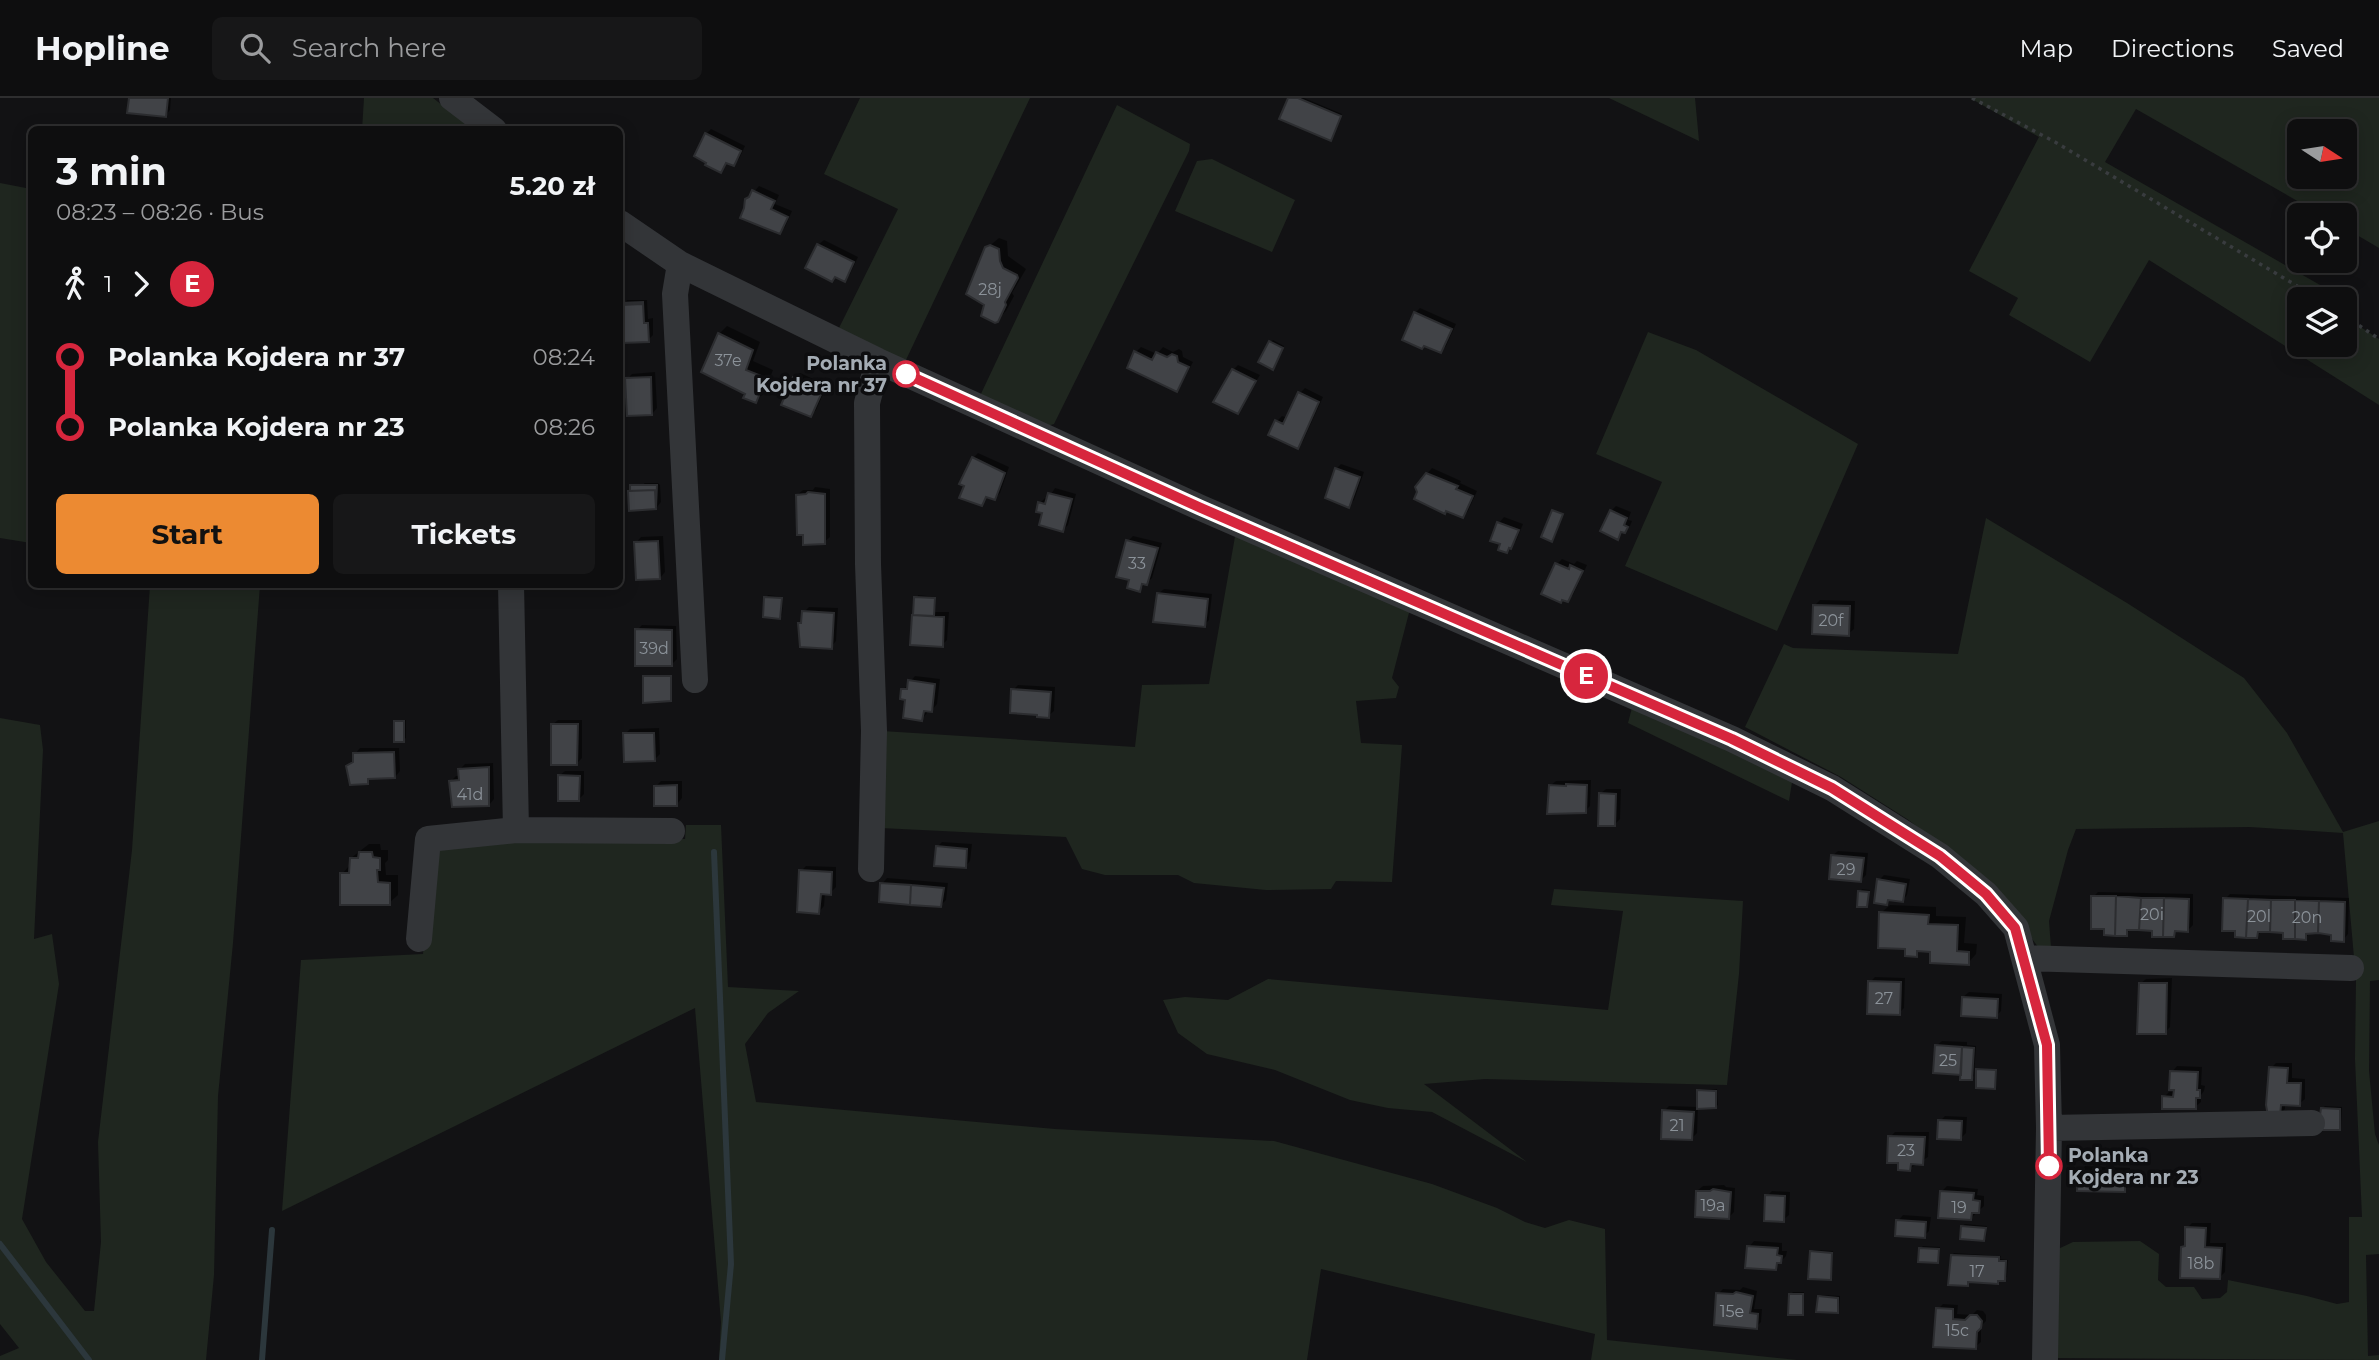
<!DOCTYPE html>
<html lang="en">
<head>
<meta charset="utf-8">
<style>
  body { margin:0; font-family:Montserrat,sans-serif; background:#171718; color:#f1f3f6; height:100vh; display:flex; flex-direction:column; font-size:26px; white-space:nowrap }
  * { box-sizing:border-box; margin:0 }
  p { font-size:23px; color:#9b9c9e }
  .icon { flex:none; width:38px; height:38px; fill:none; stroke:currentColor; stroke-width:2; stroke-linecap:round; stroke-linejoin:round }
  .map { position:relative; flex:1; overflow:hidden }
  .sheet { position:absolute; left:28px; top:28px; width:595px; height:462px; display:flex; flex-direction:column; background:#0e0e0f; border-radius:10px; box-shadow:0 4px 18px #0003,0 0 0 2px #2e2e2f }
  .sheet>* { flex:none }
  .badge { padding:0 14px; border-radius:23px; font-size:24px; line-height:46px }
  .needle { width:46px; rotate:102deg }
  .tools { position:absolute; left:2287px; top:21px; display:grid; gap:14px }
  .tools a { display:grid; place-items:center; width:70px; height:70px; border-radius:10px; background:#0e0e0f; box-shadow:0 4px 18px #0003,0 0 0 2px #2e2e2f; font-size:35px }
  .map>.badge { position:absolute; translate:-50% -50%; box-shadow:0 0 0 4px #fff }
  .legs { display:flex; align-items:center; gap:10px; height:77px; padding:0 28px; font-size:23px }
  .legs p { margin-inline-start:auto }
  .head { display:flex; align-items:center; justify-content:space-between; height:119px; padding:0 28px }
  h1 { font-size:38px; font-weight:700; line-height:52px }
  .button { display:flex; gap:14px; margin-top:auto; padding:14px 28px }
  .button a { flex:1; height:80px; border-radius:10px; background:#ec8a32; color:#111; font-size:28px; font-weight:700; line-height:80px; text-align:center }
  .button a+a { background:#171718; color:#f1f3f6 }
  ul { padding:0 28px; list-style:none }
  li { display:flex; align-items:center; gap:24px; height:70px; font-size:26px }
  li i { display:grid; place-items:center; width:10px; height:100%; margin:0 9px; background:currentColor }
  li i::after { content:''; width:18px; height:18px; margin:-9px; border:5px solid; border-radius:50%; background:#0e0e0f }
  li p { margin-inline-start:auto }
  li:first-child i { background:linear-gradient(#0000 50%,currentColor 0) }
  li:last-child i { background:linear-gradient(currentColor 50%,#0000 0) }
  header { display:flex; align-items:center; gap:42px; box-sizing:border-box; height:98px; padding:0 35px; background:#0e0e0f; border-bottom:2px solid #2e2e2f }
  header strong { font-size:33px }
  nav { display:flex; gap:38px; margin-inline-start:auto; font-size:24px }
  .search { width:490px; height:63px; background:#171718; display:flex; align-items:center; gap:18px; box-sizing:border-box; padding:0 24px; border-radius:10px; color:#9b9c9e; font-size:26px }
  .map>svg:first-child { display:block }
  .green { fill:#1f261f; fill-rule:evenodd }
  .shadow { fill:#0007 }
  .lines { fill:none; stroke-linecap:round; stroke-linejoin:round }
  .stream { stroke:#2c373c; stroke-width:6 }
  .building { fill:#414347; stroke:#2c2d30; stroke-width:2 }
  .path { stroke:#393c3f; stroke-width:3.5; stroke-dasharray:3.5 5; stroke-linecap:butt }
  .minor { stroke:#333538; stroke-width:26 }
  .line-1-casing { stroke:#fff; stroke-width:16 }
  .line-1 { stroke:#d7263d; stroke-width:10 }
  .stop-1-dot { fill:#fff; stroke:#d7263d; stroke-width:3.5 }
  .labels { text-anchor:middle; stroke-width:7; stroke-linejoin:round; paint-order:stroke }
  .number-label { font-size:16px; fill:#8b9299 }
  .stop-label { font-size:19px; font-weight:bold; fill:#a4acb4; stroke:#0d0d0f; text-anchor:end }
</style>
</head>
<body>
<header>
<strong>Hopline</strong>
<div class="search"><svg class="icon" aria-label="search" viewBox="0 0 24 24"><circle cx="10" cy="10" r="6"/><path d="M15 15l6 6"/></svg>Search here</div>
<nav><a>Map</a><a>Directions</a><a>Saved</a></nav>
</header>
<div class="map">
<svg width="2379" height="1262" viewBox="0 0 2379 1262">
  <rect width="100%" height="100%" fill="#121214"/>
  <path class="green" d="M364,0H433L473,31L362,32Z
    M860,0H1030L905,264L839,230L898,111L824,76Z
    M1609,0H1695L1699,43Z
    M1970,0H2379V150L2345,130V117H2322L2136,11L2105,64L2320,187L2317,200L2319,201H2300V247H2345V219L2379,241V307L2149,162L2090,264L2009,217L2018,200L1969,173L2039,39ZM2345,33V79H2300V33Z
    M1117,7L1190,46L1189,53L1054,326L1044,329L979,300Z
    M1212,61L1295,102L1272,154L1175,113L1197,63Z
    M0,85L31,91V445L0,440Z
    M1648,234L1696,252L1858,346L1777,533L1625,468L1662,384L1596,356Z
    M1986,420L2127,505L2244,580L2287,635L2343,734L2379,723V882L2370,883L2369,973L2375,1036L2379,1047V1156L2366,1157L2368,1258L2379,1257V1262L2055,1260L2056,1152L2073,1144L2140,1143L2159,1156L2158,1182L2166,1189H2194L2202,1201L2220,1200L2227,1194L2228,1182L2307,1198L2337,1206L2349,1204V1119H2362L2355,961L2356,882L2343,735L2250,729L2076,731L2068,752L2049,823L2051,850L2038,849L1988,781L1907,721L1841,679L1745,629L1784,546L1793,550L1958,556Z
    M1236,433L1410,511L1392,580L1399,589L1396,600L1356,603L1361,645L1402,647L1392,784L1336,783L1331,791L1266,792L1194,785L1178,777H1105L1082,771L1066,739L881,730L882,633L1135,649L1142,587L1209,586Z
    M150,487H260L233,845L218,998L214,1177L206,1262H0V1258L19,1250L0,1226V620L40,627L43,652L34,841L52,836L59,886L22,1121L46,1164L85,1213H94L101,1144L98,1044L132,752Z
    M1633,606L1793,678L1789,703L1628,625Z
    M686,727H721L728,889L799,893L768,915L745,946L756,1004L1055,1031L1274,1043L1432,1086L1497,1110L1525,1124L1545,1130L1569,1122L1605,1131L1607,1242L1797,1262H1591L1595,1236L1321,1171L1307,1262H719L721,1224L695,910L282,1113L301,862L423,856L432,753L516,740L685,741Z
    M1554,791L1743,803L1739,876L1727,987L1485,981L1424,986L1527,1064L1432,1014L1388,1010L1350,1002L1275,972L1207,956L1178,935L1163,902L1185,899L1228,902L1268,881L1608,912L1623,813L1551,807Z"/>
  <path class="shadow" d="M131,0H171L170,12L165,18Z
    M1289,0H1304L1342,16L1332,39Z
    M711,31L745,48L739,61L733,66L728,64L721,72L706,36Z
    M759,88L779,97L775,106L792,113L785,129L780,134L752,96Z
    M999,140L1007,143L1008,158L1026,171L1012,195L1014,198L1006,213L997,222L986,206L987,150Z
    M824,142L858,159L850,176L845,181L818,147Z
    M627,202H647L648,221L653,220V237L648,242L622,208Z
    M1420,210L1456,226L1446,248L1441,253L1415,215Z
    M727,228L760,244L753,263L773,272L764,295L755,303L747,295L719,236Z
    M1273,242L1284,248L1274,267L1271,244Z
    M1141,249L1157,256L1163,249L1173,254L1179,251L1182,253L1183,259L1193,264L1181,287L1176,292L1136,254Z
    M1238,267L1260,277L1237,314L1233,272Z
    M655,274L657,310L652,316L627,281L632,276Z
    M800,275L827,287L825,291L796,278Z
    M794,281L824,294L816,312L811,317Z
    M1305,290L1323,299L1303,343L1297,349L1277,323L1282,318L1288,320L1300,295Z
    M978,355L1009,369L1000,395L995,400L988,398L981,406L973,360Z
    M1341,366L1364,374L1354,402L1348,408L1336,371Z
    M1432,370L1461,383L1460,385L1477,393L1468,413L1463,418L1427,376Z
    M644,385H658L660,387L661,404L656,410Z
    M815,389L830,391V439L824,444L797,397L803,392H813Z
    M1055,390L1076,396L1068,427L1063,432L1044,414L1040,405L1045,400L1048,401Z
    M1616,408L1631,414L1628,422L1632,423L1630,428L1617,439L1611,413Z
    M1504,419L1523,426L1516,443L1506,453L1502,445L1493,442L1499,425Z
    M663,438L665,474L660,480L636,445L641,439Z
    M1133,438L1162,445L1152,480L1139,492L1131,481L1128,443Z
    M1562,461L1574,466L1577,463L1587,467L1573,497L1568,502L1557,466Z
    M1164,491L1212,496L1209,522L1204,527L1158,496Z
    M768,497L783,499L782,517L780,519L766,500Z
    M918,497L936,499L935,514H949L947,542L942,547L913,518Z
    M1820,502L1855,503L1854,531L1848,536L1815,507Z
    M809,509L838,510L836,543L831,549L799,526L803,522L804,514Z
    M642,527L676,528L677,561L672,566L637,532Z
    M647,577H672V599L670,602L645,579Z
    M915,578L940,581L937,606L932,612L928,611L927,615L922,621L903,592Z
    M1018,587L1055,589L1054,613L1048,618L1013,592Z
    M398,622H406V640L403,642L396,624Z
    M558,622H582V660L577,665L552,627Z
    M659,630L660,656L654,662L625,636L630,631Z
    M360,650H399L400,673L395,679H373L367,684L355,663V656Z
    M493,665L494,701L489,707L451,683L456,678H461L460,671L465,666Z
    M565,673H584V696L579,701L559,678Z
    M1591,682L1590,708L1585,713L1550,688L1556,683Z
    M661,683H682V700L677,706L656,688Z
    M1606,691H1621L1620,721L1614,727L1600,696Z
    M942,744L972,746L970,763L965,769L937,749Z
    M369,746H380L381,752H388V762L385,765L386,777H398V797L389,805L342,776L350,767L351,760Z
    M1838,753L1868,755L1866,777L1861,782L1832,758Z
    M806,768L836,769V789L830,795H825L824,808L819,814L801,773Z
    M1884,777L1910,781L1907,797L1902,803L1890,801L1886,805L1879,782Z
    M887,780L948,785L946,802L941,807L882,786Z
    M1862,791L1870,792L1867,807L1860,794Z
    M2098,794L2193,796V827L2188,832H2179L2173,837L2154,831H2131L2126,836L2093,799Z
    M2230,796L2349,800L2348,836L2343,842L2332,835L2311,834L2305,840L2285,833H2262L2257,838L2236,832L2225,801Z
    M1890,807L1936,809V818L1966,819L1964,845L1977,846L1976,856L1968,865L1932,852L1921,851L1916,857L1906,850L1881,815Z
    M1875,879L1905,880L1904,910L1899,915L1870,884Z
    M2172,880L2170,929L2165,934L2140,886L2146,881Z
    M1969,894L2002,896L2001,913L1996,918L1963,899Z
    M1942,943L1967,944V947L1976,948L1974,978L1971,980L1963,975L1936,948Z
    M2276,965H2292V980L2305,981V1001L2299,1006L2285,1005V1011L2279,1017L2271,970Z
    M2177,968L2202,969L2201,987L2205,988L2204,993L2201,997V1004L2195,1009L2164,999L2169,994H2175L2172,974Z
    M1980,970L1997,971L1996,987L1994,989L1978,972Z
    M1701,991H1717L1718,1007L1715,1009L1699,993Z
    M1669,1008L1698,1009L1697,1035L1692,1040L1664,1013Z
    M2325,1008L2342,1009L2341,1028L2339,1030L2322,1011Z
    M1945,1018L1967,1019L1966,1035L1961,1040L1940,1023Z
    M1895,1034H1929L1928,1059L1909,1071L1890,1039Z
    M2085,1068L2130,1070L2129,1087L2124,1092L2079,1074Z
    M1724,1087L1726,1089L1735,1090L1734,1114L1729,1119L1697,1093L1703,1088Z
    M1947,1088L1978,1091L1977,1097L1984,1098V1108L1971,1120L1942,1093Z
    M1772,1093L1790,1094L1789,1117L1783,1122L1767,1098Z
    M1903,1117L1931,1119L1929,1133L1924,1138L1898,1123Z
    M2192,1125H2211L2210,1145H2226L2225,1174L2220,1179L2182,1149L2186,1145L2187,1130Z
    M1965,1126L1987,1128L1986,1139L1984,1142L1962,1128Z
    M1754,1143L1782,1145V1153H1787L1786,1158L1775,1170L1749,1149Z
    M1923,1148L1940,1149L1939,1161L1937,1164L1921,1150Z
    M1814,1152L1833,1153L1832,1179L1830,1181L1811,1154Z
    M1954,1155L2001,1158L2000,1161L2008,1162L2007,1179L1997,1184L1970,1182L1967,1186L1952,1157Z
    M1743,1189L1757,1193L1754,1211H1762L1761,1224L1756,1229L1718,1196L1723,1191L1740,1192Z
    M1793,1194H1804V1213L1802,1215L1791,1196Z
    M1822,1197L1840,1198L1839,1211L1837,1213L1820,1199Z
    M1943,1206L1958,1207L1957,1216L1972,1217L1977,1212L1983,1213L1986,1217V1223L1981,1228V1244L1975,1249L1938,1211Z"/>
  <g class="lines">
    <path class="stream" d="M714,754L731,1166L722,1262
      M0,1146L89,1262
      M262,1262L272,1132"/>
  </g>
  <path class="building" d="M129,0H168L166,19L127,15Z
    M1288,0H1298L1341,18L1331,43L1279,21Z
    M705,35L741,53L734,68L726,65L721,75L705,67L706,65L694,58Z
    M752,92L775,103L771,111L788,119L780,136L740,120L744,110L745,101L749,99Z
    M817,146L854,164L845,184L835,179L832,184L805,170Z
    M990,147L999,151L1000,163L1003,170L1017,177L1018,180L1005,204L1006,207L998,224L995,225L981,218L984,207L966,196L985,149Z
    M643,204L644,225L643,206L620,207L621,244L620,205Z
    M643,206L644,225H648L649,244L622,245L620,207Z
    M1414,214L1452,231L1441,255L1424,248L1422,251L1402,242Z
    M718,235L753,252L746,272L766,280L756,305L743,300L745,296L701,274Z
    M1269,243L1283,250L1273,272L1258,264Z
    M1134,253L1152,262L1156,254L1167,259L1172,256L1177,258L1178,264L1189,269L1177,294L1127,270Z
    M1232,271L1256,283L1238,316L1213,304Z
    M651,279L652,317L627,318L625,280Z
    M793,279L823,292L811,319L781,307Z
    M1298,294L1319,304L1298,351L1268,337L1275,322L1283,326Z
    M972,359L1005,375L995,402L986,399L982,408L959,400L964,388L959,386Z
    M1335,370L1360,379L1349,410L1325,400Z
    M1426,375L1458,388L1456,391L1473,398L1463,420L1446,413L1445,416L1414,401L1417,394L1415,389Z
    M630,387H657L656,409L655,392L630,393Z
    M655,392L656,411L629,413L628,393Z
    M808,394L825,396V446L803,447V437H797L796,397L806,396Z
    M1048,395L1072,401L1063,434L1039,427L1042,415L1036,414L1038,404L1045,406Z
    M1552,412L1563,416L1552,444L1541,439Z
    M1610,412L1627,420L1624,427L1628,429L1625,435L1621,434L1618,442L1600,433Z
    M1497,424L1519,432L1511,451L1509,450L1507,455L1498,452L1500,446L1490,443Z
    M1126,442L1158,450L1147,487L1142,486L1140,494L1127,490L1129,482L1116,479Z
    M658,443L660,481L636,482L634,444Z
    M1555,465L1569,471L1570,467L1583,473L1568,504L1562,502L1561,505L1541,496Z
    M1157,495L1208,501L1205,529L1153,524Z
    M764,499L782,500L780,521L763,519Z
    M914,499L935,500L934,518L913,517Z
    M1813,507L1850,508L1849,538L1812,536Z
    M802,513L834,515L832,551L800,549L798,525H801Z
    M912,517L944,519L943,549L910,547Z
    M635,531L672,532V568H635Z
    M643,578H671V603L643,605Z
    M908,582L935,586L932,614L924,613L922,623L903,620L905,602L900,601L901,591H907Z
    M1011,591L1051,594L1049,620L1037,619V617L1010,615Z
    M394,623H404V644H394Z
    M551,626H578L577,667H551Z
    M623,635H654L655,663L624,664Z
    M394,654L395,680L368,681V686L350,687L346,668L353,664V655Z
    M489,669V708L452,709L449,683L459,682L458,671Z
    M558,677L580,678L579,703H558Z
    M1566,686L1587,687L1586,715L1547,716L1549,687L1566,688Z
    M677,687V708H654V688Z
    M1599,695L1616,696L1615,728H1598Z
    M936,748L967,751L966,770L934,768Z
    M359,754H372L373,759L380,760V772H377L378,784L390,785V807H340V775H349L350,760H358Z
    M1831,757L1864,760L1861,784L1829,781Z
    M799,772L832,774L831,797L821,796L819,816L797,814Z
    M1877,781L1906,786L1903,804L1888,802L1887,807L1874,805Z
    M880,785L911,787L910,807L879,804Z
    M911,787L944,790L941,809L910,807Z
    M1858,793L1869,794L1867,809H1857Z
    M2091,798H2116L2115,838L2104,837V831H2091Z
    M2116,798L2141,800L2139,832H2127V838H2115Z
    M2141,800H2164L2163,839H2152V833L2139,832Z
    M2164,800L2189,801L2188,834L2175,833L2174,839H2163Z
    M2223,800L2248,801L2246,840L2235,839V833H2222Z
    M2248,801L2271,802L2270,834H2258L2257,840H2246Z
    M2271,802H2295V841H2283V835L2270,834Z
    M2295,802L2319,803L2318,835L2306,836V842L2295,841Z
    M2319,803L2345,804L2344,844L2331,843V837L2318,835Z
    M1879,814L1929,817L1928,826L1958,827L1957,853L1969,854V867L1930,865V854L1917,853V859L1905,858V851L1878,850Z
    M1868,883L1901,884L1900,917L1867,916Z
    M2139,885H2167L2166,936H2137Z
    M1962,899L1998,901L1997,920L1961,918Z
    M1935,947L1962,949L1961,977L1933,975Z
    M1962,949L1974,950L1972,982H1960Z
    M2269,969L2288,970L2287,985H2301L2300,1008L2281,1007L2280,1018H2268L2266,1007Z
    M1976,971L1996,972L1995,991L1976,990Z
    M2170,973L2198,974L2197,992H2200V1000H2196V1011H2162V998L2173,999L2174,992H2169Z
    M1697,992L1716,993V1010L1697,1011Z
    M2321,1010L2340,1011V1032H2318Z
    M1662,1012L1694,1014L1692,1042L1661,1041Z
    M1938,1022L1962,1023L1961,1042L1937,1041Z
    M1888,1038L1925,1039L1923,1067L1911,1066L1910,1073L1898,1072V1065H1887Z
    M2078,1073L2125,1074V1094L2077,1093Z
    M1713,1091L1731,1094L1729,1121L1695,1119L1696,1093H1710Z
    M1940,1093L1974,1095L1973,1102L1980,1103L1979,1115H1972L1971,1122L1938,1120Z
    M1765,1097L1785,1098L1784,1124L1764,1123Z
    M1896,1122L1926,1124L1925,1140L1895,1138Z
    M1961,1128L1986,1130L1984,1143L1960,1141Z
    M2185,1129L2206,1130L2205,1149L2222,1150L2220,1181L2180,1180L2181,1149L2185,1148Z
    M1747,1148L1778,1150L1777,1157L1782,1158L1781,1165H1777L1776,1172L1745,1170Z
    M1919,1150L1939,1151L1938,1165L1918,1164Z
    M1810,1153L1832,1155L1831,1182L1808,1181Z
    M1951,1157L1999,1159V1163H2006L2005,1183H1998V1186L1968,1184V1188L1948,1187Z
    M1736,1194L1753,1198L1750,1215L1758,1216L1757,1231L1714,1227L1716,1195L1733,1196Z
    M1789,1196H1803V1217H1788Z
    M1818,1198L1838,1200V1215L1816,1214Z
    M1936,1210L1953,1211V1221L1965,1222L1970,1217H1977L1982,1223L1981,1230L1977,1234L1976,1251L1933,1249Z"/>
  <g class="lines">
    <path class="path" d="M1972,0L2055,44L2319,201
      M2345,218L2379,241"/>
    <path class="minor" d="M452,0L494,32
      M620,125L680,166L878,263L1201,410L1732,641L1832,690L1940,758L1986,796L2016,830L2047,947L2049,1030L2045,1262
      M680,166L675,196L695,582
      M511,486L516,732
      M871,771L874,633L868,466L867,305L878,263
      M419,841L428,741L516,732L672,733
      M2025,860L2351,870
      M2049,1030L2312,1025"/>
  </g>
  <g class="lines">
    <g class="line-1-casing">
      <path id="line-1" d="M906,276L1201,410L1732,641L1832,690L1940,758L1986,796L2015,830L2047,947L2049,1068"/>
    </g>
    <use href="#line-1" class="line-1"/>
  </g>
  <g class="stop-1-dot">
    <circle cx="906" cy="276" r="12"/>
    <circle cx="2049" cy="1068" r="12"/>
  </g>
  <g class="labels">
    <g class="number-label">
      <text x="990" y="197">28j</text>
      <text x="728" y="268">37e</text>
      <text x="1137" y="471">33</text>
      <text x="1831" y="528">20f</text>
      <text x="654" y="556">39d</text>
      <text x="470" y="702">41d</text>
      <text x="1846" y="777">29</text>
      <text x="2152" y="822">20i</text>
      <text x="2259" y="824">20l</text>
      <text x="2307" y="825">20n</text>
      <text x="1884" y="906">27</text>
      <text x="1948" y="968">25</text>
      <text x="1677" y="1033">21</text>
      <text x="1906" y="1058">23</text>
      <text x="1713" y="1113">19a</text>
      <text x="1959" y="1115">19</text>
      <text x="2201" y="1171">18b</text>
      <text x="1977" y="1179">17</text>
      <text x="1732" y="1219">15e</text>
      <text x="1957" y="1238">15c</text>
    </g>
    <g class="stop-label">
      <text x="887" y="272">Polanka<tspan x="887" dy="22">Kojdera nr 37</tspan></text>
      <text x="2068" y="1064" text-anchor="start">Polanka<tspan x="2068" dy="22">Kojdera nr 23</tspan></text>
    </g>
  </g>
</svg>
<div class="tools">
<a><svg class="needle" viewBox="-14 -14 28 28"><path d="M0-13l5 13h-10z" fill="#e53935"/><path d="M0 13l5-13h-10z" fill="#9b9c9e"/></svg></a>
<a><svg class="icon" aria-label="locate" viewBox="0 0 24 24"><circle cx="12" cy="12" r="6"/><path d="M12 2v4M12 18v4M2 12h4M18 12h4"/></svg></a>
<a><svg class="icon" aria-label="layers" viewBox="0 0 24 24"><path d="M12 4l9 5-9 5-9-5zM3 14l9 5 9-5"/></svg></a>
</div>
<b class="badge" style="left:1586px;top:578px;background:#d7263d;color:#fff">E</b>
<section class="sheet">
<div class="head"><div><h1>3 min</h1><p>08:23 – 08:26 · Bus</p></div><b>5.20 zł</b></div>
<div class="legs"><svg class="icon" aria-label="walk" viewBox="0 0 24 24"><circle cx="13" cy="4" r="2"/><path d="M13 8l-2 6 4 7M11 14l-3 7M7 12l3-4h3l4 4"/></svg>1<svg class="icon" aria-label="forward" viewBox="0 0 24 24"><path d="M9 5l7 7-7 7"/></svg><b class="badge" style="background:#d7263d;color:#fff">E</b></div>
<ul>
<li><i style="color:#d7263d"></i><b>Polanka Kojdera nr 37</b><p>08:24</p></li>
<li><i style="color:#d7263d"></i><b>Polanka Kojdera nr 23</b><p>08:26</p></li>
</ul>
<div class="button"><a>Start</a><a>Tickets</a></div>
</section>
</div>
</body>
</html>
